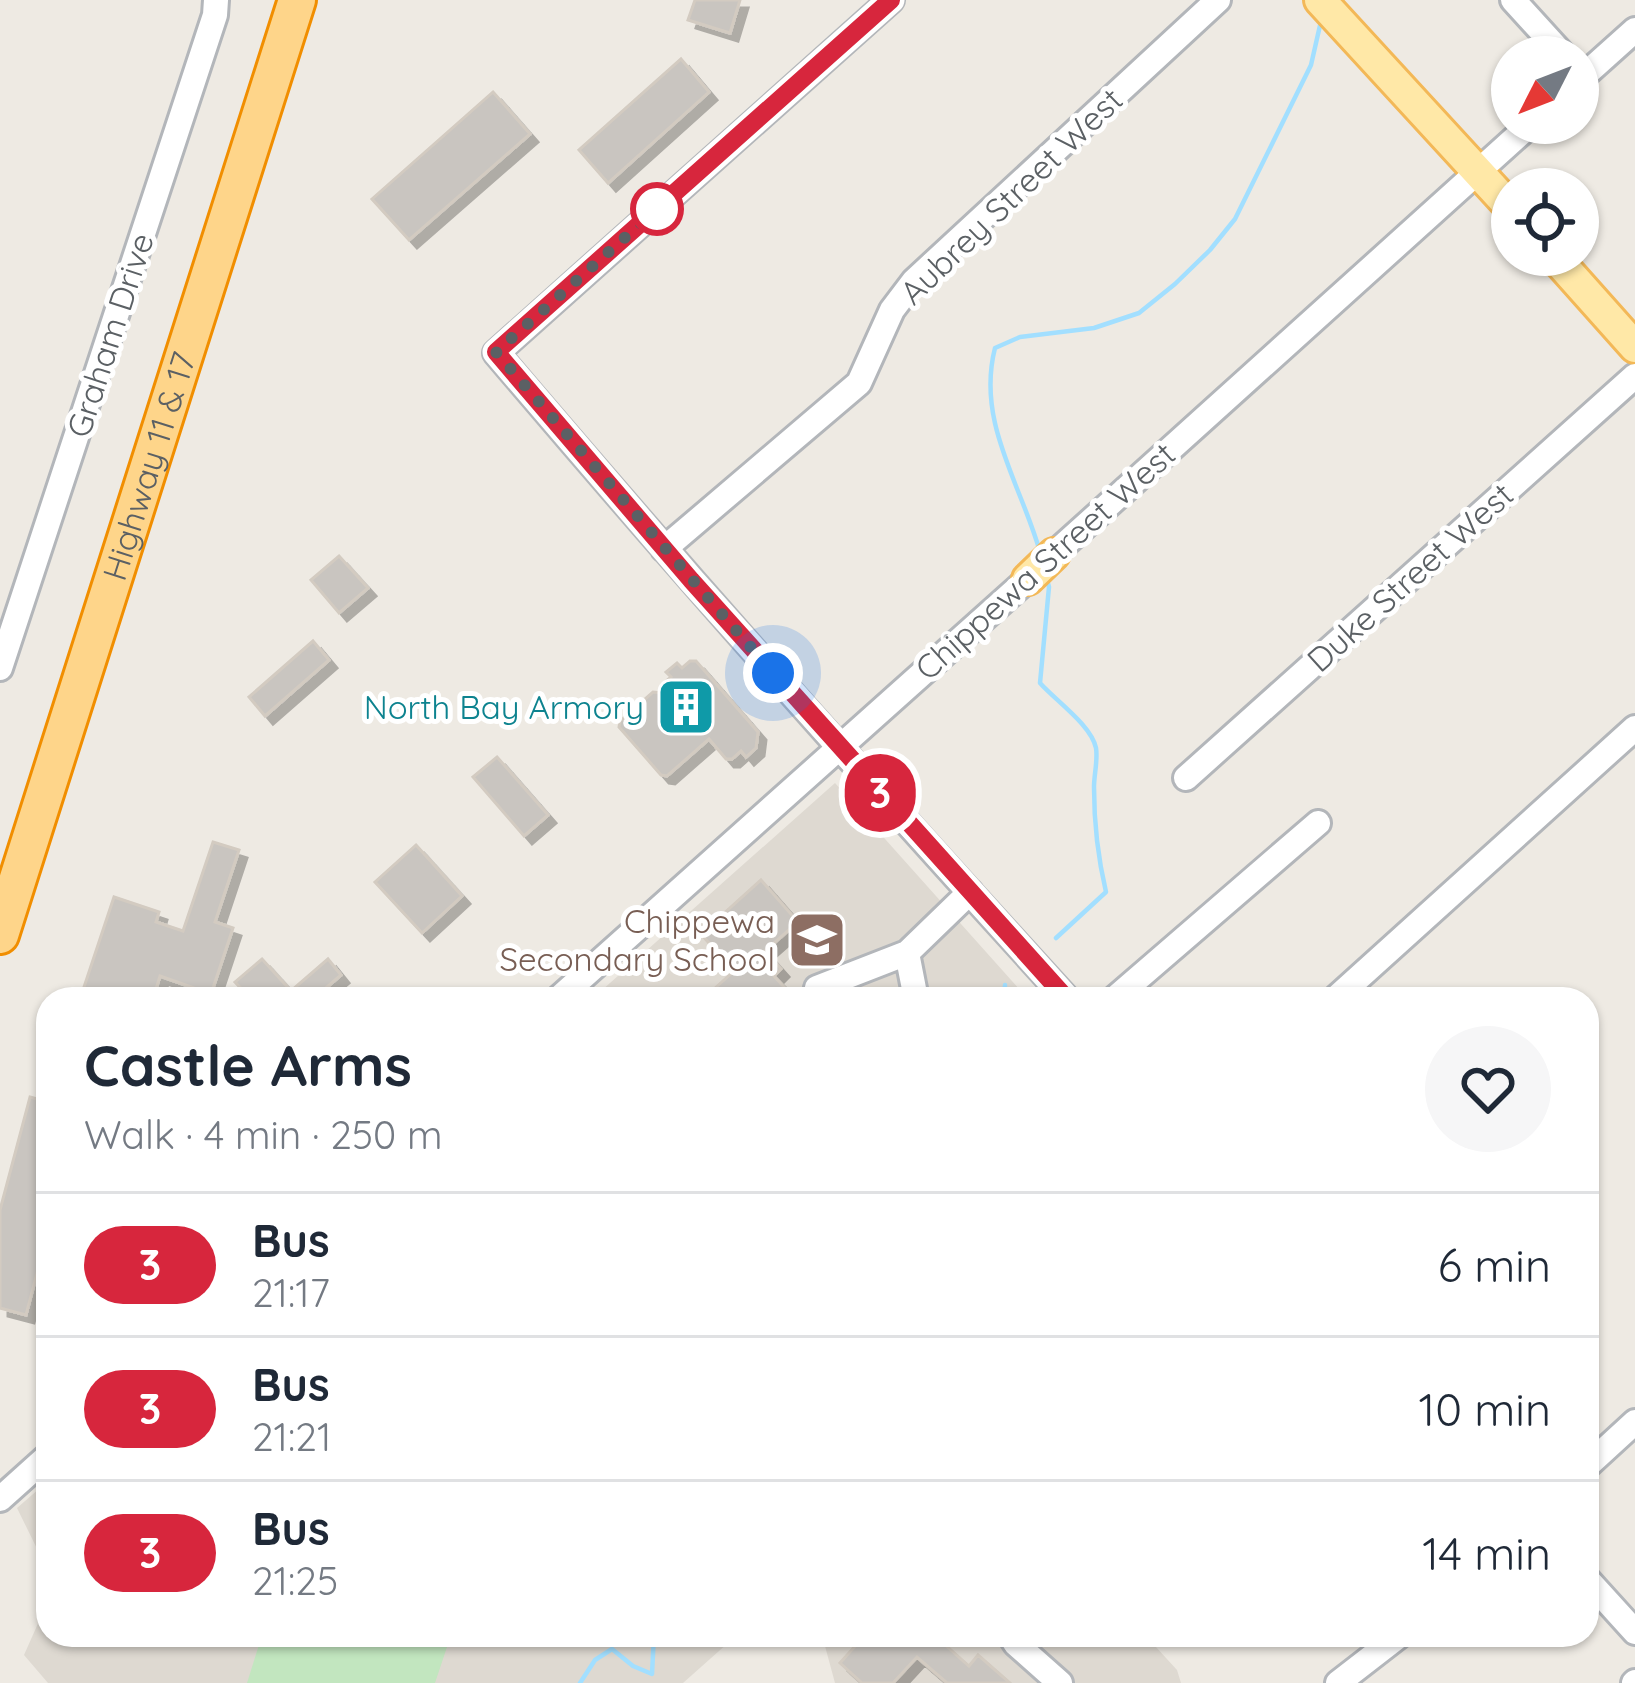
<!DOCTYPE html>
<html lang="en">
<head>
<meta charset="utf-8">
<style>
  body { margin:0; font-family:Quicksand,sans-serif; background:#f6f6f7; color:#1f2937; height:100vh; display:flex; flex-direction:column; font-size:45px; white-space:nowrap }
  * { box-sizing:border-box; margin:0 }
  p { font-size:39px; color:#747a83 }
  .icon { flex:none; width:66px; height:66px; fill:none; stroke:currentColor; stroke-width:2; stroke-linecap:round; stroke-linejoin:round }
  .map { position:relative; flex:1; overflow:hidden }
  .details { position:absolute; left:36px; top:987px; width:1563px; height:660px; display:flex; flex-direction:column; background:#fff; border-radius:36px; box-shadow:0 3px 9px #0004 }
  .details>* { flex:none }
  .badge { padding:0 24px; border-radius:39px; font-size:42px; line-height:78px }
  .needle { width:78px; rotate:228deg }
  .fabs { position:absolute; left:1491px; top:36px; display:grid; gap:24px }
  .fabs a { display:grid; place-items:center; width:108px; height:108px; border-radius:50%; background:#fff; box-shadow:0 3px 9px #0004; font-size:60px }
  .you { position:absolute; width:60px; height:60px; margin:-30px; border:9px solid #fff; border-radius:50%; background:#1a73e8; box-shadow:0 0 0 18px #1a73e833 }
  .map>.badge { position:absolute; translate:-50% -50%; box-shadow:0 0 0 6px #fff }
  .round { display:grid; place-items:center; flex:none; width:126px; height:126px; border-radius:63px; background:#f6f6f7 }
  .summary { display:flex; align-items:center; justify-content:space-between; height:204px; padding:0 48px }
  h1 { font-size:57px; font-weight:700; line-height:90px }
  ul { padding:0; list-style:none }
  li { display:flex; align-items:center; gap:36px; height:144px; padding:0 48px; border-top:3px solid #e0e1e3 }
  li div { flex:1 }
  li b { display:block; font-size:45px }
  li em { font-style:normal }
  li .badge { min-width:132px; font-weight:700; text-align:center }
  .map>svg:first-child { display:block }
  .education { fill:#ded9d1 }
  .green { fill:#c2e6bf }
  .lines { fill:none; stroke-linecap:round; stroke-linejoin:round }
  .stream { stroke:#a2dfff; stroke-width:4.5 }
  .building { fill:#c9c5c0; stroke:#d3cbc1; stroke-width:3; filter:url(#shadow) }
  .minor-casing { stroke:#b3b6ba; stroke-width:30 }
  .major-casing { stroke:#f3b857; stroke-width:36 }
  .highway-casing { stroke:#f18e00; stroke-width:42 }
  .minor { stroke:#fff; stroke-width:24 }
  .major { stroke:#ffe8a7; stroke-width:30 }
  .highway { stroke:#fed58a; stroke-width:36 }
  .line-casing { stroke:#fff; stroke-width:27 }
  .line { stroke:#d7263d; stroke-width:18 }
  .walk { stroke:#5b6064; stroke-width:12; stroke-dasharray:0 21.6 }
  .stop-dot { fill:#fff; stroke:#d7263d; stroke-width:6 }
  .labels { text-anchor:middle; stroke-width:10; stroke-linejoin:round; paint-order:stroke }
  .street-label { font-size:33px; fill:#5b6064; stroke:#fff }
  .culture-label { font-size:33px; fill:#0d838f; stroke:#fff; text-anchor:end }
  .education-label { font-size:33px; fill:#785e54; stroke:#fff; text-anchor:end }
</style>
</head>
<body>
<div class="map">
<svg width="1635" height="1683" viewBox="0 0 1635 1683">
  <defs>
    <filter id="shadow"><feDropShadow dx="8" dy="8" stdDeviation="0" flood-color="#0004"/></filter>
  </defs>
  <rect width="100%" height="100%" fill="#eeeae3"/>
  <path class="education" d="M835,783L1028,999H592Z
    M48,1481V1571L17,1508Z
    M48,1601V1635H737L683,1683H48L24,1655Z
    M822,1635H1145L1177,1670L1181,1683H835Z"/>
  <path class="green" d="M262,1635H451L435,1683H247Z"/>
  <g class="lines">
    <path class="stream" d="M1040,552C1021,484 976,422 995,348L1020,337L1094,328L1139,313L1175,284L1210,250L1235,219L1311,65L1321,21
      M1046,575L1049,587L1040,683C1056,701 1091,725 1096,748C1098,760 1094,775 1094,787C1094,822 1098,858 1106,892L1056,938
      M1004,999L1005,985
      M580,1683L595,1660L612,1649L633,1666L652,1674L654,1635"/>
  </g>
  <path class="building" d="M695,0H740L730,33L688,20Z
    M681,59L709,92L608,183L579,150Z
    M493,92L530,134L409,240L372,199Z
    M339,556L368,588L339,613L311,580Z
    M313,641L329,660L265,716L249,697Z
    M690,661H696L758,732L756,748L746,757L741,751L732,759H726L709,739L667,776L661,775L619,727L620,721L653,692L664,693L665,682L671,677L666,672L677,663L682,668Z
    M497,757L548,815L524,836L473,777Z
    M213,842L239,850L215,922L233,928L211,994L160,976L153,999H101L82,993L114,897L159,912L156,922L183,931Z
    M416,845L462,896L422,933L375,882Z
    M761,880L798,922L765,951L781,969L774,976L795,999H703L734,971L701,934Z
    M262,959L291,991L328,959L341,975L313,999H251L235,982Z
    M30,1097L48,1102V1244L45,1243L26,1315L0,1308V1210Z
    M865,1635H934L969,1666L978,1655L1010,1683H947L917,1657L893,1683H862L840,1663Z"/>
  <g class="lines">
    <g class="minor-casing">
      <path id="minor" d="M891,0L496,353C682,572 873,787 1067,999
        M1513,0L1565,57
        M1578,81L1635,30
        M664,549L859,383L892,310L914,281L1218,0
        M1054,554L1532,123
        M0,668L215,15L216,0
        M1186,778L1635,376
        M907,953L916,999
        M558,999L1028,579
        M815,999L817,988L907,953L970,892
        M1114,999L1318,823
        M1335,999L1635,728
        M1587,1466L1635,1422
        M0,1499L48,1456
        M1587,1579L1635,1632
        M1010,1635L1016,1644L1060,1683
        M1338,1683L1400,1635
        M1634,1683L1635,1682"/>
    </g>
    <g class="major-casing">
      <path id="major" d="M1320,0L1512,209
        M1553,255L1635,347
        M1028,579L1054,554"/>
    </g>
    <g class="highway-casing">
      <g id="highway">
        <path id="s1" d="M0,935L297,0"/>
      </g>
    </g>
    <use href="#minor" class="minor"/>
    <use href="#major" class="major"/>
    <use href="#highway" class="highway"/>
  </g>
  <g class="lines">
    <g class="line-casing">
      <path id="line" d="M891,0L496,352L691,580L1067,999"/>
    </g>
    <use href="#line" class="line"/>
    <path class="walk" d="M657,209L496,352L773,673"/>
  </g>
  <defs>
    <g id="building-square" transform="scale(3)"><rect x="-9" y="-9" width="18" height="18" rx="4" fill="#0f9aa8" stroke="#fff"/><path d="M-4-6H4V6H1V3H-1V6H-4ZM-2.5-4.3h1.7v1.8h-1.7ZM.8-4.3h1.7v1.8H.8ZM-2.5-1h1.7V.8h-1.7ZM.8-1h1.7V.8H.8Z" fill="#fff"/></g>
    <g id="school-square" transform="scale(3)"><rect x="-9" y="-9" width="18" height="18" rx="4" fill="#8d6e63" stroke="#fff"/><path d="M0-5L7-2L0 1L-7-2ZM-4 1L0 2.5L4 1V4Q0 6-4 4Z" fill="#fff"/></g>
  </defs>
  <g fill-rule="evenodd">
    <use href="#building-square" x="686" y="707"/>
    <use href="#school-square" x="817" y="940"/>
  </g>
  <circle class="stop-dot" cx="657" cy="209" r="24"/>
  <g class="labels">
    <g class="street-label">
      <text transform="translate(1011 196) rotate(-44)" y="12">Aubrey Street West</text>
      <text transform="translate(110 335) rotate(-72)" y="12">Graham Drive</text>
      <text dy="12" stroke="none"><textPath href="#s1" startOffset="492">Highway 11 &amp; 17</textPath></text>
      <text transform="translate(1045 561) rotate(-42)" y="12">Chippewa Street West</text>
      <text transform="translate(1410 577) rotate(-42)" y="12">Duke Street West</text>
    </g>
    <g class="culture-label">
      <text x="644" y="719">North Bay Armory</text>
    </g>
    <g class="education-label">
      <text x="775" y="933">Chippewa<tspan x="775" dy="38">Secondary School</tspan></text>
    </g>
  </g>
</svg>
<div class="fabs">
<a><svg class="needle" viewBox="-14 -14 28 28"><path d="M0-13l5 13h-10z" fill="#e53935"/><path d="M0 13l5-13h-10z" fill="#747a83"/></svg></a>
<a><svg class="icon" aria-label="locate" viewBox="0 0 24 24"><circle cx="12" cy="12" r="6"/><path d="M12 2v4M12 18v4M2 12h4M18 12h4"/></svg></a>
</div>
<div class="you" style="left:773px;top:673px"></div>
<b class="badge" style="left:880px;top:793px;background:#d7263d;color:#fff">3</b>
<section class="details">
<div class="summary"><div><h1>Castle Arms</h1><p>Walk · 4 min · 250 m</p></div><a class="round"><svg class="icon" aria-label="heart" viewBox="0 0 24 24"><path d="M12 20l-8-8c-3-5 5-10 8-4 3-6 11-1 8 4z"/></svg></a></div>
<ul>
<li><span class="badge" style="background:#d7263d;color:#fff">3</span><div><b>Bus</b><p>21:17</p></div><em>6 min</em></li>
<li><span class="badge" style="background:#d7263d;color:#fff">3</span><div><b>Bus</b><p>21:21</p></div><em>10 min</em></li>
<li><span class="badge" style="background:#d7263d;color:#fff">3</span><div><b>Bus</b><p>21:25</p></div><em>14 min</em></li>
</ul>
</section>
</div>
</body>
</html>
